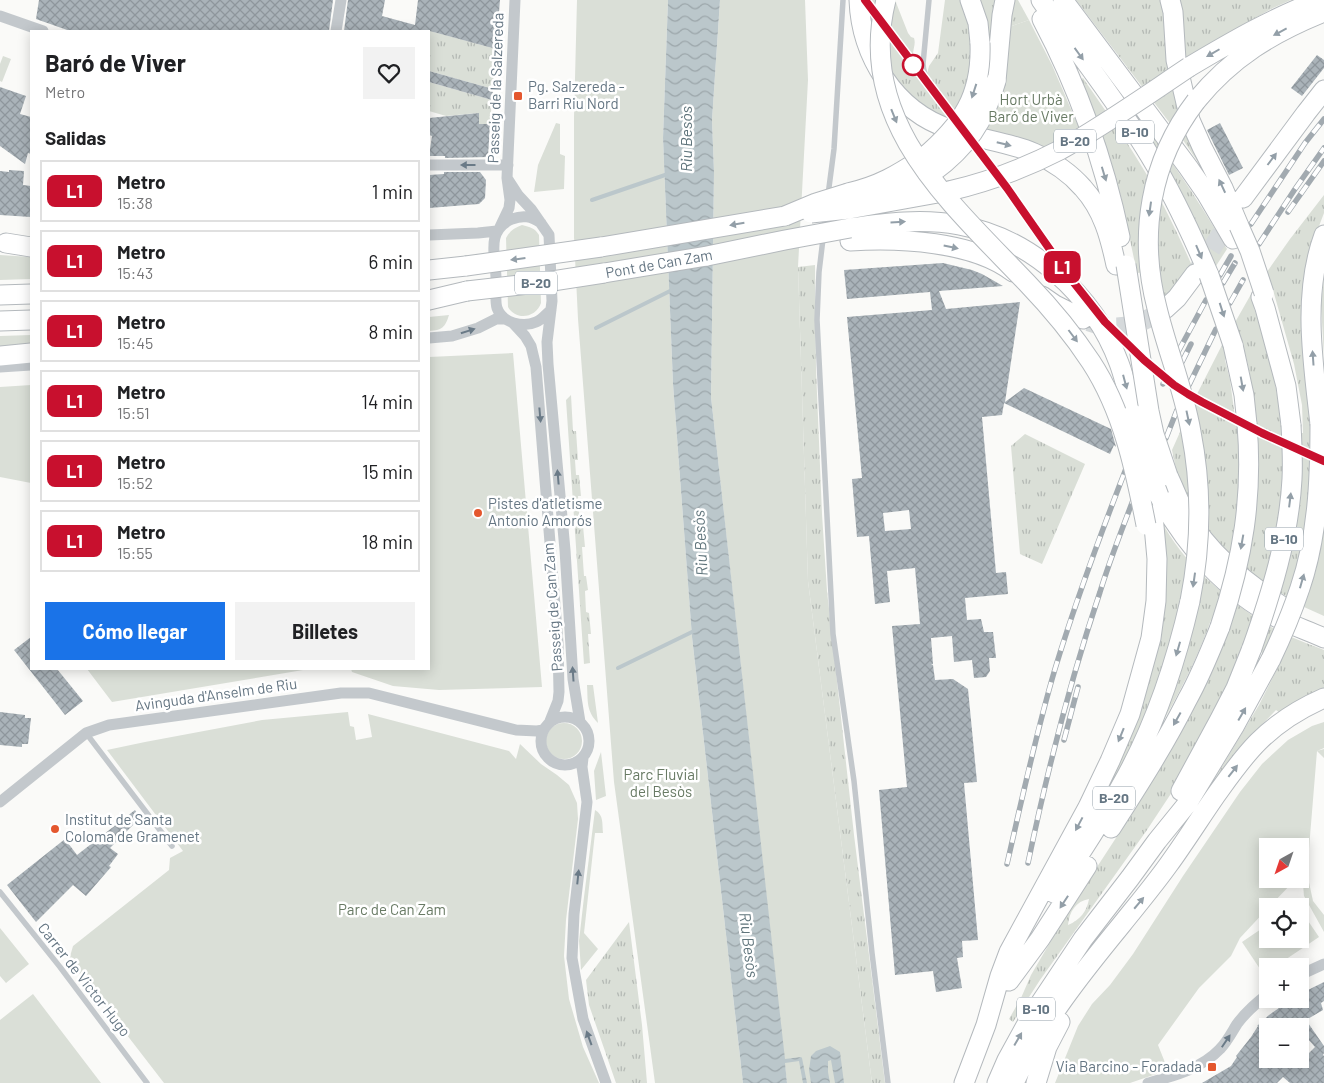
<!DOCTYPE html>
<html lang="es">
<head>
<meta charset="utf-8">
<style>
  body { margin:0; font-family:Barlow,sans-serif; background:#f2f2f2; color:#202124; height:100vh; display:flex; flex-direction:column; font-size:19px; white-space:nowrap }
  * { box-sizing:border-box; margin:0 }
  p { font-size:16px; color:#757577 }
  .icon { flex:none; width:28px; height:28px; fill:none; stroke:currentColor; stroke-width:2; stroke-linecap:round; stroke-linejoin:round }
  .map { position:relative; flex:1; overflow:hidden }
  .panel { position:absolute; left:30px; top:30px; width:400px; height:640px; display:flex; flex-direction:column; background:#fff; border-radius:0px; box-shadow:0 2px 12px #0003 }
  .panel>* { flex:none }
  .badge { padding:0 10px; border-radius:8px; font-size:18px; line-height:32px }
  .needle { width:32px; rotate:220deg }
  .buttons { position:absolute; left:1259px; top:838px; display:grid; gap:10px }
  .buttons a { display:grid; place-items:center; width:50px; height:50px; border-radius:0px; background:#fff; box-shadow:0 2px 12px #0003; font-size:25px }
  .map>.badge { position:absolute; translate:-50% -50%; box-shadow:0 0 0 2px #fff }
  h2 { padding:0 15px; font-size:19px; line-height:45px }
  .round { display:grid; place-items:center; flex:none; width:52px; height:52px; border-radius:0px; background:#f2f2f2 }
  .head { display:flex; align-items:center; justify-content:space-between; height:85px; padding:0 15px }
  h1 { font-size:24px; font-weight:700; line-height:38px }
  .action { display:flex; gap:10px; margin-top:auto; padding:10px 15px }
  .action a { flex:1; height:58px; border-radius:0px; background:#1a73e8; color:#fff; font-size:20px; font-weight:700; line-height:58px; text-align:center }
  .action a+a { background:#f2f2f2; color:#202124 }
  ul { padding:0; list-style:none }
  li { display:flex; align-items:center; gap:15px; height:62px; margin:0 10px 8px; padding:0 5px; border:2px solid #e0e0e0; border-radius:0px }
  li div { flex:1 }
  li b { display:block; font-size:19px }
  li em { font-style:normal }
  li .badge { min-width:55px; font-weight:700; text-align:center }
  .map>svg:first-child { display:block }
  .grass { fill:url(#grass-tufts); fill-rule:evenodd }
  .green { fill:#dadfd7 }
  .water { fill:url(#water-waves) }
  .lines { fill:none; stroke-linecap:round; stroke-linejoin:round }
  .stream { stroke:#bbc7cb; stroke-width:4 }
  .building { fill:url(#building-cross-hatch); fill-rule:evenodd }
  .trunk-tunnel { stroke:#d5d9db; stroke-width:19; stroke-dasharray:19 9; stroke-linecap:butt }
  .trunk-casing { stroke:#b4b9bd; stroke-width:21 }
  .service { stroke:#c3c8cc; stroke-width:5.5 }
  .minor { stroke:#c3c8cc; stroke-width:11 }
  .trunk { stroke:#fff; stroke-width:19 }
  .rail-casing { stroke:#a2aab0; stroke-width:5.5 }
  .rail { stroke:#fff; stroke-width:4; stroke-dasharray:11; stroke-linecap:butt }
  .trunk-bridge-casing { stroke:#b4b9bd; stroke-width:21; stroke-linecap:butt }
  .trunk-bridge { stroke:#fff; stroke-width:19 }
  .oneway { fill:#939fa8 }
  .oneway2 { fill:#6a7a87 }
  .line-casing { stroke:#fff; stroke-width:11 }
  .line { stroke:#c8102e; stroke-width:8 }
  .stop-dot { fill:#fff; stroke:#c8102e; stroke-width:2.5 }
  .poi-dot { fill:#e4572e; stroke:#fff; stroke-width:2 }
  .labels { text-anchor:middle; stroke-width:5; stroke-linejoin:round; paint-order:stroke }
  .shield { fill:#fff; stroke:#939fa8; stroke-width:1 }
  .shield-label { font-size:14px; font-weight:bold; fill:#657683 }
  .poi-label { font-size:15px; fill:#657683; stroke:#fff; text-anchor:start }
  .street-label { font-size:15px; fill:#657683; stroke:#fff }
  .park-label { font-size:15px; fill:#687a64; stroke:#fff }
  .water-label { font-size:16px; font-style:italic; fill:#60757c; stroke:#fff }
</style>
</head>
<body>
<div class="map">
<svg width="1324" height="1083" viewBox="0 0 1324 1083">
  <defs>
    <pattern id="grass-tufts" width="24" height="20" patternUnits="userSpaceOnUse" patternTransform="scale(1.25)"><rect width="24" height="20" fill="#dadfd7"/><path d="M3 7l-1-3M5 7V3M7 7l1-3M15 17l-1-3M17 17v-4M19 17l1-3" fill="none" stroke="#b4b9b4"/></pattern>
    <pattern id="water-waves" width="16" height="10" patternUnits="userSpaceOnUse" patternTransform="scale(1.25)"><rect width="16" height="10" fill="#bbc7cb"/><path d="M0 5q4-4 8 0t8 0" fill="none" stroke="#9ca6aa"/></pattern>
    <pattern id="building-cross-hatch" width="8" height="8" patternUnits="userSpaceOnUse" patternTransform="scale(1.25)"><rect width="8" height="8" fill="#aab3b9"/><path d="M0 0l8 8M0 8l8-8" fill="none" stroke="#8e969c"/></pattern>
  </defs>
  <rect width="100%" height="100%" fill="#fafaf8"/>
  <path class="grass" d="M945,0H1018L1029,20L1009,27L982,133L927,112L896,81L914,72L915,69L919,68C922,81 927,88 938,95L940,91L931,82L927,74L929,66L938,53Z
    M1076,0H1161L1210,180L1185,143Z
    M1179,0H1291L1273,8L1186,57L1183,47Z
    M419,28L496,49L493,89L429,71V31H418Z
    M1083,78C1105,110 1127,141 1147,175C1164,205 1179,236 1193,268L1164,304L1157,271L1137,273L1121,197L1107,152L1079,80Z
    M429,82L492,100L490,124H479L478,113L446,116L429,111Z
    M1122,95C1161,145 1195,194 1227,249L1216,266L1198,228L1120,97Z
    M1324,195V213L1311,247L1303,339L1310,424H1324V524L1316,570L1304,607L1263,582L1228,555L1208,532L1189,502L1176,469L1172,450L1197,394L1221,347L1250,296L1290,239ZM1271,283L1294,364L1302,405L1303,433L1282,434C1278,390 1270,350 1254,308ZM1239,335C1250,362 1253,395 1257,424L1236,425L1230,380L1225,360Z
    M815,265L816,369L822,514L827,591L854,835L885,1083H872L808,581L798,267Z
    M571,395L573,431H576L578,460H575L576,475H579L581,496H578L580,526H583L585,547H582L584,576H586L588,590L585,591L586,612L589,613L591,634H588L590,663L584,664L566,400Z
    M1025,434L1085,464L1042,564L1020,554L1011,446Z
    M1159,518C1166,529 1172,540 1180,550C1201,577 1241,610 1271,627C1287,636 1306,643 1324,650V691L1280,713L1276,710L1247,740L1212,785H1211L1259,705L1280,663L1245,643L1236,668L1174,789L1147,830L1040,980L1013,1022L1009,1019L1021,998L1031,975L1069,910L1125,824L1168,754L1206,683L1228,632L1211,620C1197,660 1177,697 1156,734L1166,658C1147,713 1125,765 1094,814L1141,698ZM1089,899C1087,911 1080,920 1068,925C1069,912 1076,901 1089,899Z
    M629,922L642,1025L647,1083H616L589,1005L586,980Z"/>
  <path class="green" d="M577,0H668L663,138L673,384L692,637L743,1083H655L614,782L578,319L574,237V117Z
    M720,0H805L808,80L798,267L808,581L872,1083H787L711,397L714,172L712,120Z
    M865,0H895L908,33L911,37L914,38C916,44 913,48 913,55C912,60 915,66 914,72L906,79L896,81L877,57Z
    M1029,20L1052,65L1080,130L1039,149L982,133L1009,27Z
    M3,56L11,59L2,82L0,81V64Z
    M556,123L560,124V154L565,156L564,189L534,192L538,165Z
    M522,225C530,227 535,228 539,235L541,303C536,318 516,321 508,307L506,238C510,231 514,228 522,225Z
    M0,255L31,257V279L0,280Z
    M1324,279V356L1321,305Z
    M449,315C445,328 442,330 429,331V317Z
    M31,335V346L0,349V336Z
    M513,353L542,687L439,690L393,686L352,672L351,669H429V357Z
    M31,385V483L0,477V387Z
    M1324,524V616L1304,607L1316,570Z
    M87,669H309L112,702Z
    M587,685H593L598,723C586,711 588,701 587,685Z
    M348,712L350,726L354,727L356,740L372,737L368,714L509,751L516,759L520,744L541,764L557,775L569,785L577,803L578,819L566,920L564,956L569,999L583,1047L599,1083H164L69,960L73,946L169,870L170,858L183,851L107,750L145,742L262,720Z
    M1324,722V748L1317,751L1324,749V758L1317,751L1307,873L1313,901L1324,915V932L1304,896L1302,873L1300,875V846H1268V879H1296L1270,906H1268L1267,909L1240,938L1231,956L1199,988L1158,1045L1168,1070L1130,1083H1055L1078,1026L1092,1004L1110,985L1133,954L1183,876L1240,792L1262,764L1288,740L1312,726Z
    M546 741a18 18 0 1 1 36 0a18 18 0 1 1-36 0Z
    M601,752L606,796L596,800L594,771Z
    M595,810C604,815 602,824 603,833H595L584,933L598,949L581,970L579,941L584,897Z
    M1300,909L1319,937L1276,966H1268L1267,972L1264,975L1242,942L1267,925L1268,939H1300Z
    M0,928L29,964L6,983L0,976Z
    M33,994L101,1083H0V1020Z"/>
  <path class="water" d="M668,0H720L712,120L714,172L711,397L785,1059L801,1057L802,1058L807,1083H803L799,1061L785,1063L787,1083H743L692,637L673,384L663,138Z
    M830,1046L840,1052L844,1083H835L831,1060L828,1061V1072L830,1083H811L809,1070L811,1056L816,1051Z"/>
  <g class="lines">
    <path class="stream" d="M592,200L668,174
      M596,328L672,290
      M618,668L694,631"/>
  </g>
  <path class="building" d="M39,0H333L329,31H70L36,19Z
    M348,0H385L382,16L415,25L418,0H500L496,49L426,30V31H344Z
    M1317,55L1324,60V68L1302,96L1291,88Z
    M429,71L493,89L492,100L429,82Z
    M0,87L26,96L20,114L31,117V154L28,153L25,164L0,146Z
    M479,113V124H490L488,157L445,158V156H429L432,136L429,135V118Z
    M1220,123L1243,168L1229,175L1207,130Z
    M9,170L24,171L23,185L31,186V217L0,215V171L9,172Z
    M444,172H480L486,180L485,198L479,204L429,208V175L444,174Z
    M943,263L972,270L982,274L1003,286L939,291L946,309L1020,302L1005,402L1024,388L1111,429L1116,447L1114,445L1110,454L1004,403L1002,415L982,417L996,573L1006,572L1008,594L965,598L967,620L981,619L984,632H993L996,658H989L990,671L986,677L974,678L972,660L954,662L952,636L931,638L933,664H931L933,665L935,680L953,679L968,689L977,782L964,783L978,940L962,941L963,957L957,958L962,988L936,992L933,971L895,975L879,790L907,787L892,626L920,624L915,568L887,571L890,602L875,604L869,536L857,537L852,479L862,478L847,317L932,310L930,292L847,299L844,270ZM909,510L911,529L885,531L883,513Z
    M31,637V669H57L83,701L65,715L14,650Z
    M0,712L25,715V718H31L28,744H22V747L0,745Z
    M135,810L140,818L110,848L118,854L109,866L111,867L86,896L73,885L36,922L7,885L65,839L77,855Z
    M1324,982V1001L1321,1003L1323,1010L1306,1020L1324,1046V1053L1323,1055L1324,1056V1083H1290L1283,1077L1277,1083H1202L1231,1066L1237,1057L1236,1056L1251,1037L1258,1026H1257L1269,1015L1292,999H1300V994ZM1268,1026H1300V1030L1315,1047L1303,1059H1268Z"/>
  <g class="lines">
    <path class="trunk-tunnel" d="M1196,273L1234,214
      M1089,322C1117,333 1141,325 1165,309"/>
    <g class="trunk-casing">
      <path id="trunk" d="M859,0C861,56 895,111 950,129C976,139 1009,142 1034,153C1052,161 1070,173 1083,188C1103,210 1110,237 1116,265
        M970,0L978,23L980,43
        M1041,0C1077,52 1118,102 1150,156C1173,194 1192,235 1209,275
        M1063,0L1188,167L1206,193L1233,239
        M1170,0L1173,12L1176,60L1190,120L1202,147L1223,188L1239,226
        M1042,19C1078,87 1104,161 1120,237
        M1189,67C1231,42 1274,17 1320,0
        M996,81L1002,15L1005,0
        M1196,101C1232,57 1272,33 1324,12
        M848,193C879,186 897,175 923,158
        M884,193L907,186L933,172
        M1243,198L1306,113L1324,90
        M849,209L949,191
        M850,228C886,223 922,218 959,225C1031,238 1094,295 1119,363C1125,379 1129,397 1133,414
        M850,241C899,238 973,241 1013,272
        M6,243L31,247
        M601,247L785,216
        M429,270L466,266
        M604,273L707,256
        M0,295L31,294
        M1042,296L1055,305L1083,319
        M1261,297L1265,308L1286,386L1291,425
        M429,300L467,291
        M1165,309L1177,298L1195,274
        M0,321L31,320
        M1233,345L1244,395L1247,424
        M0,356L31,353
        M1320,424C1313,362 1302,295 1324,235
        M1168,476C1174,488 1178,500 1184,511C1208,553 1241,579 1280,605
        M1159,496C1186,546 1226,591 1278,618C1293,626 1309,631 1324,638
        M1181,791L1220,719L1236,688L1252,648
        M1111,828C1138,786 1165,744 1187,700C1200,677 1210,652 1220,627
        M1054,893C1077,858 1101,823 1121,786C1154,729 1175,666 1190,601
        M1009,981L1040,939L1087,866
        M964,1083L986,1025L1000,976L1009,952L1088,807L1110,761L1130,714L1151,638L1156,601L1157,559L1153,515
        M997,1083L1007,1060L1029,1020L1083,939L1130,878L1157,841L1187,804L1235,725L1271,659
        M1014,1083C1041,1024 1081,974 1122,924C1138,904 1154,885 1169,864C1185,842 1200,818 1216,795C1229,777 1242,758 1258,742C1277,723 1299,709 1324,698
        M1036,1083L1047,1047L1060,1022"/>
    </g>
    <path class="service" d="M929,0L923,64C924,77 929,83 938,92
      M828,195L834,149L843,0
      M826,214L819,272L817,320L833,634L854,781L872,953L888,1083
      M86,733L172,846
      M0,892L60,967L147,1083"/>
    <path class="minor" d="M0,16L43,31
      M336,31L341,0
      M429,165H508
      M507,178L518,195L531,209L549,235L552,301L547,342L548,364L565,550L573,679L580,722
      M541,223C531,216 523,215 512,219C486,230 495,255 496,277C496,284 495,303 497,308C502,323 523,328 536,322C542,320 546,314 551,310
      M500,227L509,208L510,200L507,178L515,0
      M429,235L478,233L497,231
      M513,323L525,336L531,346L536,367L558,643L559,692L558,701L550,721
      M429,338L452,336L478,328L496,319H505
      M0,367L31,365
      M541 741a24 24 0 1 1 48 0a24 24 0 1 1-48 0Z
      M583,758L582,767L587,802L574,914L572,958L583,1019L606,1083
      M0,802L86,733L109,725L341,693H369L516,730L537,731L543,730
      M1300,975L1324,964
      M1148,1083C1173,1076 1201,1069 1220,1049C1227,1042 1232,1032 1237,1024C1246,1012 1256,1003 1268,994"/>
    <use href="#trunk" class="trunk"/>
    <g class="rail-casing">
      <path id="rail" d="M1288,212L1324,161
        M1251,224L1305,143L1324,119
        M1259,244L1295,189L1324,148
        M1220,275L1231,256
        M1223,283L1235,263
        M1230,303L1243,280
        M1178,352L1206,300
        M1182,362L1191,344
        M1163,384L1167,375
        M1189,385L1216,329
        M1166,438L1177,410
        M1064,740L1078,687
        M1028,863C1047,772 1070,681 1100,592C1110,559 1123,527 1135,495
        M1007,864C1022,799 1036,733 1055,669C1076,600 1101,533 1127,466"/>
    </g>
    <use href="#rail" class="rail"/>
    <g class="trunk-bridge-casing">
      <path id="trunk-bridge" d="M886,0C855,122 952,204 1027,283C1050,307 1072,333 1091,362C1123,411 1135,469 1146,525
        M923,158C962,125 982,96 980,43
        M933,172C966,148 985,121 996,81
        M949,191C988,182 1025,168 1060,150C1105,125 1147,95 1189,67
        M811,213L849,209
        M785,216L816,203L848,193
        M1239,226L1250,251L1264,293
        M707,256L785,240L850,228
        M1126,265L1149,411L1154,434L1168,476
        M466,266L601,247
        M1209,275L1233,345
        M467,291L546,282L604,273
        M1133,414L1144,456L1159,496
        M1190,601C1201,546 1202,488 1191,432C1184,390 1167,350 1157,308C1138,235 1150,161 1196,101
        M1220,627C1243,558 1253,497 1247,424
        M1252,648C1271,594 1289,537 1292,479C1293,461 1292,443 1291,425
        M1271,659C1282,636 1292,612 1300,588C1318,535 1320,479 1320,424"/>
    </g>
    <use href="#trunk-bridge" class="trunk-bridge"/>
  </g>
  <defs><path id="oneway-solid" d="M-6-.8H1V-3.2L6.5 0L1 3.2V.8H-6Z" transform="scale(1.25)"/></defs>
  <g class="oneway">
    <use href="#oneway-solid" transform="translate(1280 32) rotate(152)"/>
    <use href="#oneway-solid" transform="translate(1213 53) rotate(150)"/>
    <use href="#oneway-solid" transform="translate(1079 54) rotate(54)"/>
    <use href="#oneway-solid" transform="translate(974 91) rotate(108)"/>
    <use href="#oneway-solid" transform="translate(894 116) rotate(68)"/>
    <use href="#oneway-solid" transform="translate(1004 144) rotate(14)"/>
    <use href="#oneway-solid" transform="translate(1272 159) rotate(-53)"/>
    <use href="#oneway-solid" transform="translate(1104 174) rotate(73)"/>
    <use href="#oneway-solid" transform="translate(1222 186) rotate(-115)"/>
    <use href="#oneway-solid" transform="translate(1150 209) rotate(98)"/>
    <use href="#oneway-solid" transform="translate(898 222) rotate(-3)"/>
    <use href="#oneway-solid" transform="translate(737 224) rotate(170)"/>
    <use href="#oneway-solid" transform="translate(951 247) rotate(12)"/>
    <use href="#oneway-solid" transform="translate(1199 252) rotate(67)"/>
    <use href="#oneway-solid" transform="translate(518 259) rotate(173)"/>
    <use href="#oneway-solid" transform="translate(1222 310) rotate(72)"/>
    <use href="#oneway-solid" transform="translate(1073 336) rotate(53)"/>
    <use href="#oneway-solid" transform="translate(1313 358) rotate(-94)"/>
    <use href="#oneway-solid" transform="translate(1125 382) rotate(75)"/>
    <use href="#oneway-solid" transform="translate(1242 384) rotate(80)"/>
    <use href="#oneway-solid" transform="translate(1188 418) rotate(78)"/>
    <use href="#oneway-solid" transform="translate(1290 500) rotate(-83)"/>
    <use href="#oneway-solid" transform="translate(1242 542) rotate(100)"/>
    <use href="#oneway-solid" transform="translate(1194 580) rotate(98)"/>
    <use href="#oneway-solid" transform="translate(1302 581) rotate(-74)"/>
    <use href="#oneway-solid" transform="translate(1178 649) rotate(106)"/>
    <use href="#oneway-solid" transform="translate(1242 714) rotate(-60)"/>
    <use href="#oneway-solid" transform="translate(1177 719) rotate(119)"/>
    <use href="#oneway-solid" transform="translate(1121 735) rotate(112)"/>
    <use href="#oneway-solid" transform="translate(1233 771) rotate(-52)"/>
    <use href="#oneway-solid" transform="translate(1079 824) rotate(118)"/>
    <use href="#oneway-solid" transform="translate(1064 902) rotate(123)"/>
    <use href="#oneway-solid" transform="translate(1139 903) rotate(-50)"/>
    <use href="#oneway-solid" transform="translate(1018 1039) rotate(-60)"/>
  </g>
  <g class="oneway2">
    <use href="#oneway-solid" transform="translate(468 165) rotate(180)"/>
    <use href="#oneway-solid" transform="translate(468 331) rotate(-18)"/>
    <use href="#oneway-solid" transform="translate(540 415) rotate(85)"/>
    <use href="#oneway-solid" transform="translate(558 477) rotate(-95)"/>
    <use href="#oneway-solid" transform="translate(573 674) rotate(-94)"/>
    <use href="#oneway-solid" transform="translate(578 877) rotate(-84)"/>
    <use href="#oneway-solid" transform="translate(589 1038) rotate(-110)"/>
    <use href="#oneway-solid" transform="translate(1226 1041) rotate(-56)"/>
  </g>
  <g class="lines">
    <g class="line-casing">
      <path id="line" d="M865,0L1007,188L1067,274L1105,322L1144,360L1174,385L1188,394L1202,402L1262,433L1324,461"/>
    </g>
    <use href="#line" class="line"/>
  </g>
  <circle class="stop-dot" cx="913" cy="65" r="10"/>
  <g class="poi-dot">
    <rect x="513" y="91" width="10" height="10" rx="2.5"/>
    <circle cx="478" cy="513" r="5"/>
    <circle cx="55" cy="829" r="5"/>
    <rect x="1207" y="1062" width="10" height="10" rx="2.5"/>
  </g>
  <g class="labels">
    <g class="shield">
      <rect x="1116" y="120.5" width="38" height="23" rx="4"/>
      <rect x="1054" y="129.5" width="42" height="23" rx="4"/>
      <rect x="515" y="271.5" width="42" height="23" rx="4"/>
      <rect x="1265" y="527.5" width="38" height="23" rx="4"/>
      <rect x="1093" y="786.5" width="42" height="23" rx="4"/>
      <rect x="1017" y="997.5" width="38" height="23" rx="4"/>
    </g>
    <g class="shield-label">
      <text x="1135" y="137">B-10</text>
      <text x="1075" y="146">B-20</text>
      <text x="536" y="288">B-20</text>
      <text x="1284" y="544">B-10</text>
      <text x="1114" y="803">B-20</text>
      <text x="1036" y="1014">B-10</text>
    </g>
    <g class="poi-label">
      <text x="528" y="92">Pg. Salzereda -<tspan x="528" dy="17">Barri Riu Nord</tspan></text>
      <text x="488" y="509">Pistes d'atletisme<tspan x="488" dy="17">Antonio Amorós</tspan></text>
      <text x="65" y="825">Institut de Santa<tspan x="65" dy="17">Coloma de Gramenet</tspan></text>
      <text x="1202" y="1072" text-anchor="end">Via Barcino - Foradada</text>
    </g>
    <g class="street-label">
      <text transform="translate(496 88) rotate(-88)" y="5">Passeig de la Salzereda</text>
      <text transform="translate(659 264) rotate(-10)" y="5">Pont de Can Zam</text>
      <text transform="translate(553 607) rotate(-94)" y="5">Passeig de Can Zam</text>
      <text transform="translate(216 695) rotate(-8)" y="5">Avinguda d'Anselm de Riu</text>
      <text transform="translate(84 980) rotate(52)" y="5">Carrer de Victor Hugo</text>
    </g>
    <g class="park-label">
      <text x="1031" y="105">Hort Urbà<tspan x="1031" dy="17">Baró de Viver</tspan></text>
      <text x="661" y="780">Parc Fluvial<tspan x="661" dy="17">del Besòs</tspan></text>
      <text x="392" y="915">Parc de Can Zam</text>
    </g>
    <g class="water-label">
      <text transform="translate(686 139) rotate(-90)" y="6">Riu Besòs</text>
      <text transform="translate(700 543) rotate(-93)" y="6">Riu Besòs</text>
      <text transform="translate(749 945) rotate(83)" y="6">Riu Besòs</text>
    </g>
  </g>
</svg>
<div class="buttons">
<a><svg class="needle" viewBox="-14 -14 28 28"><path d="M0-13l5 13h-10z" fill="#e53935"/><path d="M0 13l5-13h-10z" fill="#757577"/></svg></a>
<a><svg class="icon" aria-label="locate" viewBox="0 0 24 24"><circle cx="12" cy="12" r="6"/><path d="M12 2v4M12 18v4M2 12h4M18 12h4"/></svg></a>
<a>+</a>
<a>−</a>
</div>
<b class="badge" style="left:1062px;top:267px;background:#c8102e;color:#fff">L1</b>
<section class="panel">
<div class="head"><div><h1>Baró de Viver</h1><p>Metro</p></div><a class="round"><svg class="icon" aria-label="heart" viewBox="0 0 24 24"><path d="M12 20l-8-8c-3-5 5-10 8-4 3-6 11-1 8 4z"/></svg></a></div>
<h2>Salidas</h2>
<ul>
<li><span class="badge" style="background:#c8102e;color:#fff">L1</span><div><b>Metro</b><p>15:38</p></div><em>1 min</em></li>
<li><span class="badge" style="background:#c8102e;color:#fff">L1</span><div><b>Metro</b><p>15:43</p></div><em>6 min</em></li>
<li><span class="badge" style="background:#c8102e;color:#fff">L1</span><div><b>Metro</b><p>15:45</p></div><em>8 min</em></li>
<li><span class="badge" style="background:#c8102e;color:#fff">L1</span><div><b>Metro</b><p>15:51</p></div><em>14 min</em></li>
<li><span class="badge" style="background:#c8102e;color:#fff">L1</span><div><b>Metro</b><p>15:52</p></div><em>15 min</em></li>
<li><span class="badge" style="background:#c8102e;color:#fff">L1</span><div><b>Metro</b><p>15:55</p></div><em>18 min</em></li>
</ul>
<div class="action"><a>Cómo llegar</a><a>Billetes</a></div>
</section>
</div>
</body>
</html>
